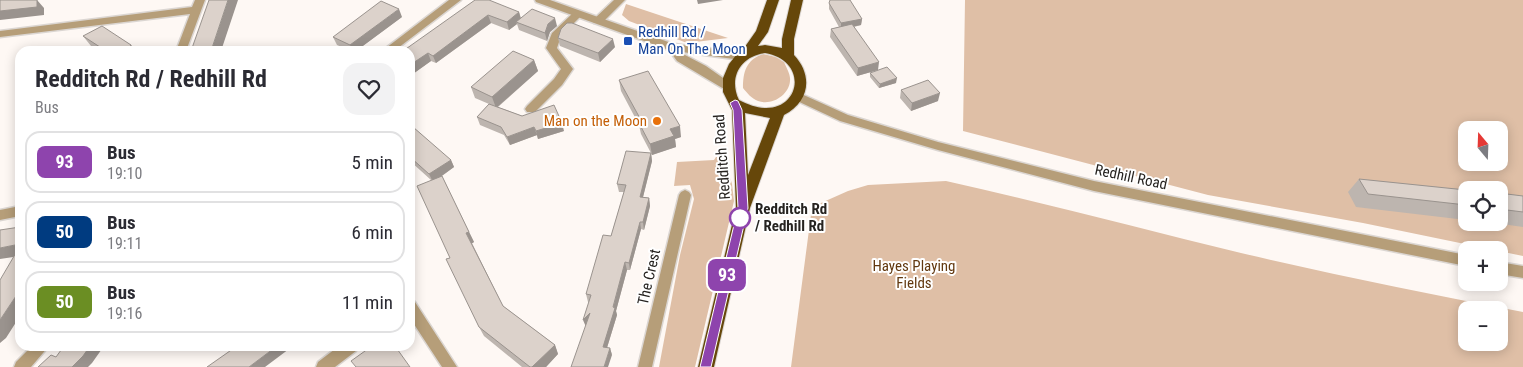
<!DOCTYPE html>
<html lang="en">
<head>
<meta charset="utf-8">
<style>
  body { margin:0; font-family:"Roboto Condensed",sans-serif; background:#f2f2f3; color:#2b2b33; height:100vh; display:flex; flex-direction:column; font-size:19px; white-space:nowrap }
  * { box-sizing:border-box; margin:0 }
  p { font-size:16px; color:#7c7c81 }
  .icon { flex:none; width:28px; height:28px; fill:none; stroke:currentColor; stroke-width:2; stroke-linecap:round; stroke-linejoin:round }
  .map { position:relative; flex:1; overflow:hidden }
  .details { position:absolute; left:15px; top:46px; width:400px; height:305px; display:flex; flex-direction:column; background:#fff; border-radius:15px; box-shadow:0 2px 12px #0003 }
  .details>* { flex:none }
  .badge { padding:0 10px; border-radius:8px; font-size:18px; line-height:32px }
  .needle { width:32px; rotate:341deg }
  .fabs { position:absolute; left:1458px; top:121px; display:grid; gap:10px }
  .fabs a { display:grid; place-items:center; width:50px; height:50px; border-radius:10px; background:#fff; box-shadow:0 2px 12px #0003; font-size:25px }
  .map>.badge { position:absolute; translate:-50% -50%; box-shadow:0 0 0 2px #fff }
  .round { display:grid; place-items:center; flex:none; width:52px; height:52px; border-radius:15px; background:#f2f2f3 }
  .summary { display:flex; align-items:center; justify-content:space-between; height:85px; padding:0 20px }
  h1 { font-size:24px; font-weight:700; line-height:38px }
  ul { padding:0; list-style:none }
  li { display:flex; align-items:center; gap:15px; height:62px; margin:0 10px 8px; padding:0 10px; border:2px solid #e1e1e2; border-radius:15px }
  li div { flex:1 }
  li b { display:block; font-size:19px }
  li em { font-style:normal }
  li .badge { min-width:55px; font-weight:700; text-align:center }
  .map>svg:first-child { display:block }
  .green { fill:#dfbfa6; fill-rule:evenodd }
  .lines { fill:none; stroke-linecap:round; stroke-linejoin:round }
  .minor-casing { stroke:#dbd6d2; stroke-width:3 }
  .tertiary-casing { stroke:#dbd6d2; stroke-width:3 }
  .trunk-casing { stroke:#dbd6d2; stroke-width:2 }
  .minor { fill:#b69e79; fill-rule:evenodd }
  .tertiary { fill:#b69e79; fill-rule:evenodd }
  .trunk { fill:#66470a; fill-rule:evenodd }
  .wall { fill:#bdb5af }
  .shaded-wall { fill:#9a938e }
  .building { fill:#dcd2cb; stroke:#9a938e }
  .line { fill:#8e44ad; stroke:#fff }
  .transit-dot { fill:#1a4fb4; stroke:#fff; stroke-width:2 }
  .food-dot { fill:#e8710a; stroke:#fff; stroke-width:2 }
  .stop-dot { fill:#fff; stroke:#8e44ad; stroke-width:2.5 }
  .labels { text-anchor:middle; stroke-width:4; stroke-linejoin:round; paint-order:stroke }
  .transit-label { font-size:15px; fill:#164399; stroke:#fff; text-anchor:start }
  .food-label { font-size:15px; fill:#c56008; stroke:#fff; text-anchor:end }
  .street-label { font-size:15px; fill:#262320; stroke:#fff }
  .stop-label { font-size:15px; font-weight:bold; fill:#262320; stroke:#fff; text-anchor:start }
  .park-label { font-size:15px; fill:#62380f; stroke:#fff }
</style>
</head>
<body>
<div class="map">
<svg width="1523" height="367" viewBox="0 0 1523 367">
  <rect width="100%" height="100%" fill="#fef8f4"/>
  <path class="green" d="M965,0H1523V256L1363,223L1208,195L963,131ZM1466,130H1499V162H1466ZM1466,190H1499V222H1466Z
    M626,4L728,38L687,43L629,21L622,15Z
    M763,54L776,57L784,62C786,67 791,75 790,81C789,95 772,106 758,101C752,99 747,93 743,88C743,72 746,60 763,54Z
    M716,157H724L732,184L734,201L695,367H659L680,255L694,199L690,185L674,186L677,162L714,160Z
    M946,181C1045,203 1143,229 1241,253C1334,275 1429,294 1523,312V367H791L812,207L848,191L868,185ZM1466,310H1499V342H1466Z"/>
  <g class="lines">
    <g class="minor-casing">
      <path id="minor" d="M195,0H205L186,51H176L190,14L0,37V31L192,7Z
        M449,0H461L394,51H382Z
        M614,0H625L602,23H594L593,21L594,19Z
        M578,11L583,14L561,36L557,48L573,69L562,85L535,112H527L525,109L527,106L554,79L561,69L546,48L552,33L574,12Z
        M685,190L689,192L691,195L652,367H638L679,195L681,192Z
        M20,206V216L0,220V210Z
        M410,300L415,302L457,367H442L410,318Z
        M32,346H49L31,367H14L16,362Z
        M339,346H358L356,351L335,367H316L318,362Z"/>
    </g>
    <g class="tertiary-casing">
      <path id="tertiary" d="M535,0H550L674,44L741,52L746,56L741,60L682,52L685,55L706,66L733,85L735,88L729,92L677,61L669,50L536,2Z
        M797,92L848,115L938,142L1094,181L1466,255V266L1094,191L938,150L840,121L793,99L791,96Z
        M1499,262L1523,266V278L1499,274Z"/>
    </g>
    <g class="trunk-casing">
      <path id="trunk" d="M767,0H779L768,32L758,46L765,45L782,48V39L791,0H803L794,39V55C813,75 810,102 784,115L750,208L714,367H698L736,208L732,110L723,92V78L729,64L737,54L742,51L756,31ZM765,53C817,62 796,131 739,100C728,77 741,56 765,53ZM745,113L770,118L748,175Z"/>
    </g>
    <use href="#minor" class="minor"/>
    <use href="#tertiary" class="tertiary"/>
    <use href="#trunk" class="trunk"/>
  </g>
  <path class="wall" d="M475,0L519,12L521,18L557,26L550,32L547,41L519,30L517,24L509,30L491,23L436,63L431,61L410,76V51Z
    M829,3L862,19L861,25L854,27L878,70L857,76L830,37L831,29L839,27L829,9Z
    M402,17L356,51H351L337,45L333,37Z
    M83,36L131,45L135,51H99L91,46Z
    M558,38L615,47L600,62L560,46Z
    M534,60L538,71L498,107L564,131L538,139L537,135L510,145L504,135L480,125L477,117L489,104L475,98L471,87Z
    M870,73L896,83L879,88L870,77Z
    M619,80L681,137L675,139L676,147L652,155L641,134L639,125L621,91Z
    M901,90L938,101L911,111L900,98Z
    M410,129L451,160L454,167L442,176L474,242L472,243L503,306L555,345L558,354L546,367H522L484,336L479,327L450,258L431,180L410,161Z
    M651,153L652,161L643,197L649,198L650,206L644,230L641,229L630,270H627L616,311L617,315L607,348H610L612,355L586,326L589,302H588L586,294L611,236L624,192H619L617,184Z
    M1359,179L1466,190V220L1356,207L1348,192Z
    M1499,193L1523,196V227L1488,222H1499Z"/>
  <path class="shaded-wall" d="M37,0L44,8V15L0,20V11Z
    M228,0H238L221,51H211Z
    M697,0H723L698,4Z
    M399,9L402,17L356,51H353L350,45Z
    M519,12L521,20L516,22L517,24L509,30L507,22Z
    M488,15L491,23L436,63L433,56Z
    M555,18L557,26L550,32L547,41L545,33L548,24Z
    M862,19L861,25L841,29V23Z
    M613,39L615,47L600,62L598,53Z
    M131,45L135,51H128Z
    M428,53L431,61L410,76V65Z
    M534,60L538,71L496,108L492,97Z
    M879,62L878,70L857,76L858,68Z
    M897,78L896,83L879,88L880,84Z
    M940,93L938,101L911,111L912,103Z
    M562,123L564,131L538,139L536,131Z
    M680,126L681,137L675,139L676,147L652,155L650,144L670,129Z
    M534,127L537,135L510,145L507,137Z
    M651,153L652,161L641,205L640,197Z
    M451,160L454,167L433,182L429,174Z
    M649,198L650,206L644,230L643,222Z
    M640,222L641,229L630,270L629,263Z
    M469,232L474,242L471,244L466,233Z
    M20,244V256L0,259V248Z
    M625,262L627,270L616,311L617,315L605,354L603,347Z
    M20,290V316L6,338L0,343V320Z
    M590,313L586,327L583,320Z
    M555,345L558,354L546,367H532Z
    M90,346H104L92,363L88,367H72Z
    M277,346H293L265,367H249Z
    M610,348L612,355L608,367H604Z"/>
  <path class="building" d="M0,0H37V7L0,11Z
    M209,0H228L211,51H191Z
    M475,0H489L519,12L507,22L488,15L433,56L428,53L410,65V51H403Z
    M830,0H850L862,19L841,23L829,3Z
    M381,1L399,9L350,45L333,37Z
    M532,9L555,18L548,24L545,33L516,22Z
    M567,23H572L613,39L598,53L558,38L561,29Z
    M852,24L879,62L858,68L831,29Z
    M102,26L131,45L128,51H106L83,36Z
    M513,51L534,60L492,97L471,87Z
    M887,67L897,78L880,84L870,73Z
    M648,71L680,126L670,129L674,136L650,144L639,123L642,122L619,80Z
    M928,80L940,93L912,103L901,90Z
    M489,104L522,116L554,105L562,123L536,131L534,127L507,137L501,127L477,117Z
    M413,127L451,160L429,174L410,157V129Z
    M626,151L651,153L640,197L649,198L643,222H640L629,263L625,262L613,307L615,308L603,347L610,348L604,367H571L590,313L583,320L591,295L586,294L603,235L611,236L626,185L617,184Z
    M20,170V177L16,172Z
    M442,176L469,232L466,233L503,306L555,345L532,367H530L479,327L446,259L450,258L417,186Z
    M1359,179L1466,190V205L1368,194Z
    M1499,193L1523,196V212L1499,209Z
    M20,227V244L0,248V230Z
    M20,246V290L0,320V280Z
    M64,346H90L83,356L72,367H38L51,355L56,357Z
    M237,346H277L249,367H207Z
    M372,346H395L410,367H356L351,361Z"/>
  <path class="line" d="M735,100L738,101L742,110L748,208L711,367H700L738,208L733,110L730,103Z"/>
  <rect class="transit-dot" x="623" y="36" width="10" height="10" rx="2.5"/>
  <circle class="food-dot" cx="657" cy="121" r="5"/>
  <circle class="stop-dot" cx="740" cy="218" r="10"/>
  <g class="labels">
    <g class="transit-label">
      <text x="638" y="37">Redhill Rd /<tspan x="638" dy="17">Man On The Moon</tspan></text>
    </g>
    <g class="food-label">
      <text x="647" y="126">Man on the Moon</text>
    </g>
    <g class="street-label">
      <text transform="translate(722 157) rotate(-94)" y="5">Redditch Road</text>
      <text transform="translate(1131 177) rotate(12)" y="5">Redhill Road</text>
      <text transform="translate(649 277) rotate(-77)" y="5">The Crest</text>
    </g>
    <g class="stop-label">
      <text x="755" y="214">Redditch Rd<tspan x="755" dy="17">/ Redhill Rd</tspan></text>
    </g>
    <g class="park-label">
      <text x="914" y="271">Hayes Playing<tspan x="914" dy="17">Fields</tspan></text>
    </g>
  </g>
</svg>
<div class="fabs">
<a><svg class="needle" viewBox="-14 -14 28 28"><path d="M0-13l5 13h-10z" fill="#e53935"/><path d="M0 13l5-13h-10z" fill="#7c7c81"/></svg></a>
<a><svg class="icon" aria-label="locate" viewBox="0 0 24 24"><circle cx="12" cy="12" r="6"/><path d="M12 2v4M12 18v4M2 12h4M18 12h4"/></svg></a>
<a>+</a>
<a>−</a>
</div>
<b class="badge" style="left:727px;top:275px;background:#8e44ad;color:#fff">93</b>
<section class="details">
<div class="summary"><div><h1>Redditch Rd / Redhill Rd</h1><p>Bus</p></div><a class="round"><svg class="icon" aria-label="heart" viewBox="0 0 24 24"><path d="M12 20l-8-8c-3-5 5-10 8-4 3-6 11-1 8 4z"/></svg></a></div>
<ul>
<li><span class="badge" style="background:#8e44ad;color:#fff">93</span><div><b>Bus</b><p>19:10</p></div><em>5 min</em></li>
<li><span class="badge" style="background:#003b80;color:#fff">50</span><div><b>Bus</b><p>19:11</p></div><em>6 min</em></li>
<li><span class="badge" style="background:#6b8e23;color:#fff">50</span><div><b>Bus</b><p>19:16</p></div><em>11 min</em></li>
</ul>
</section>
</div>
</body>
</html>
